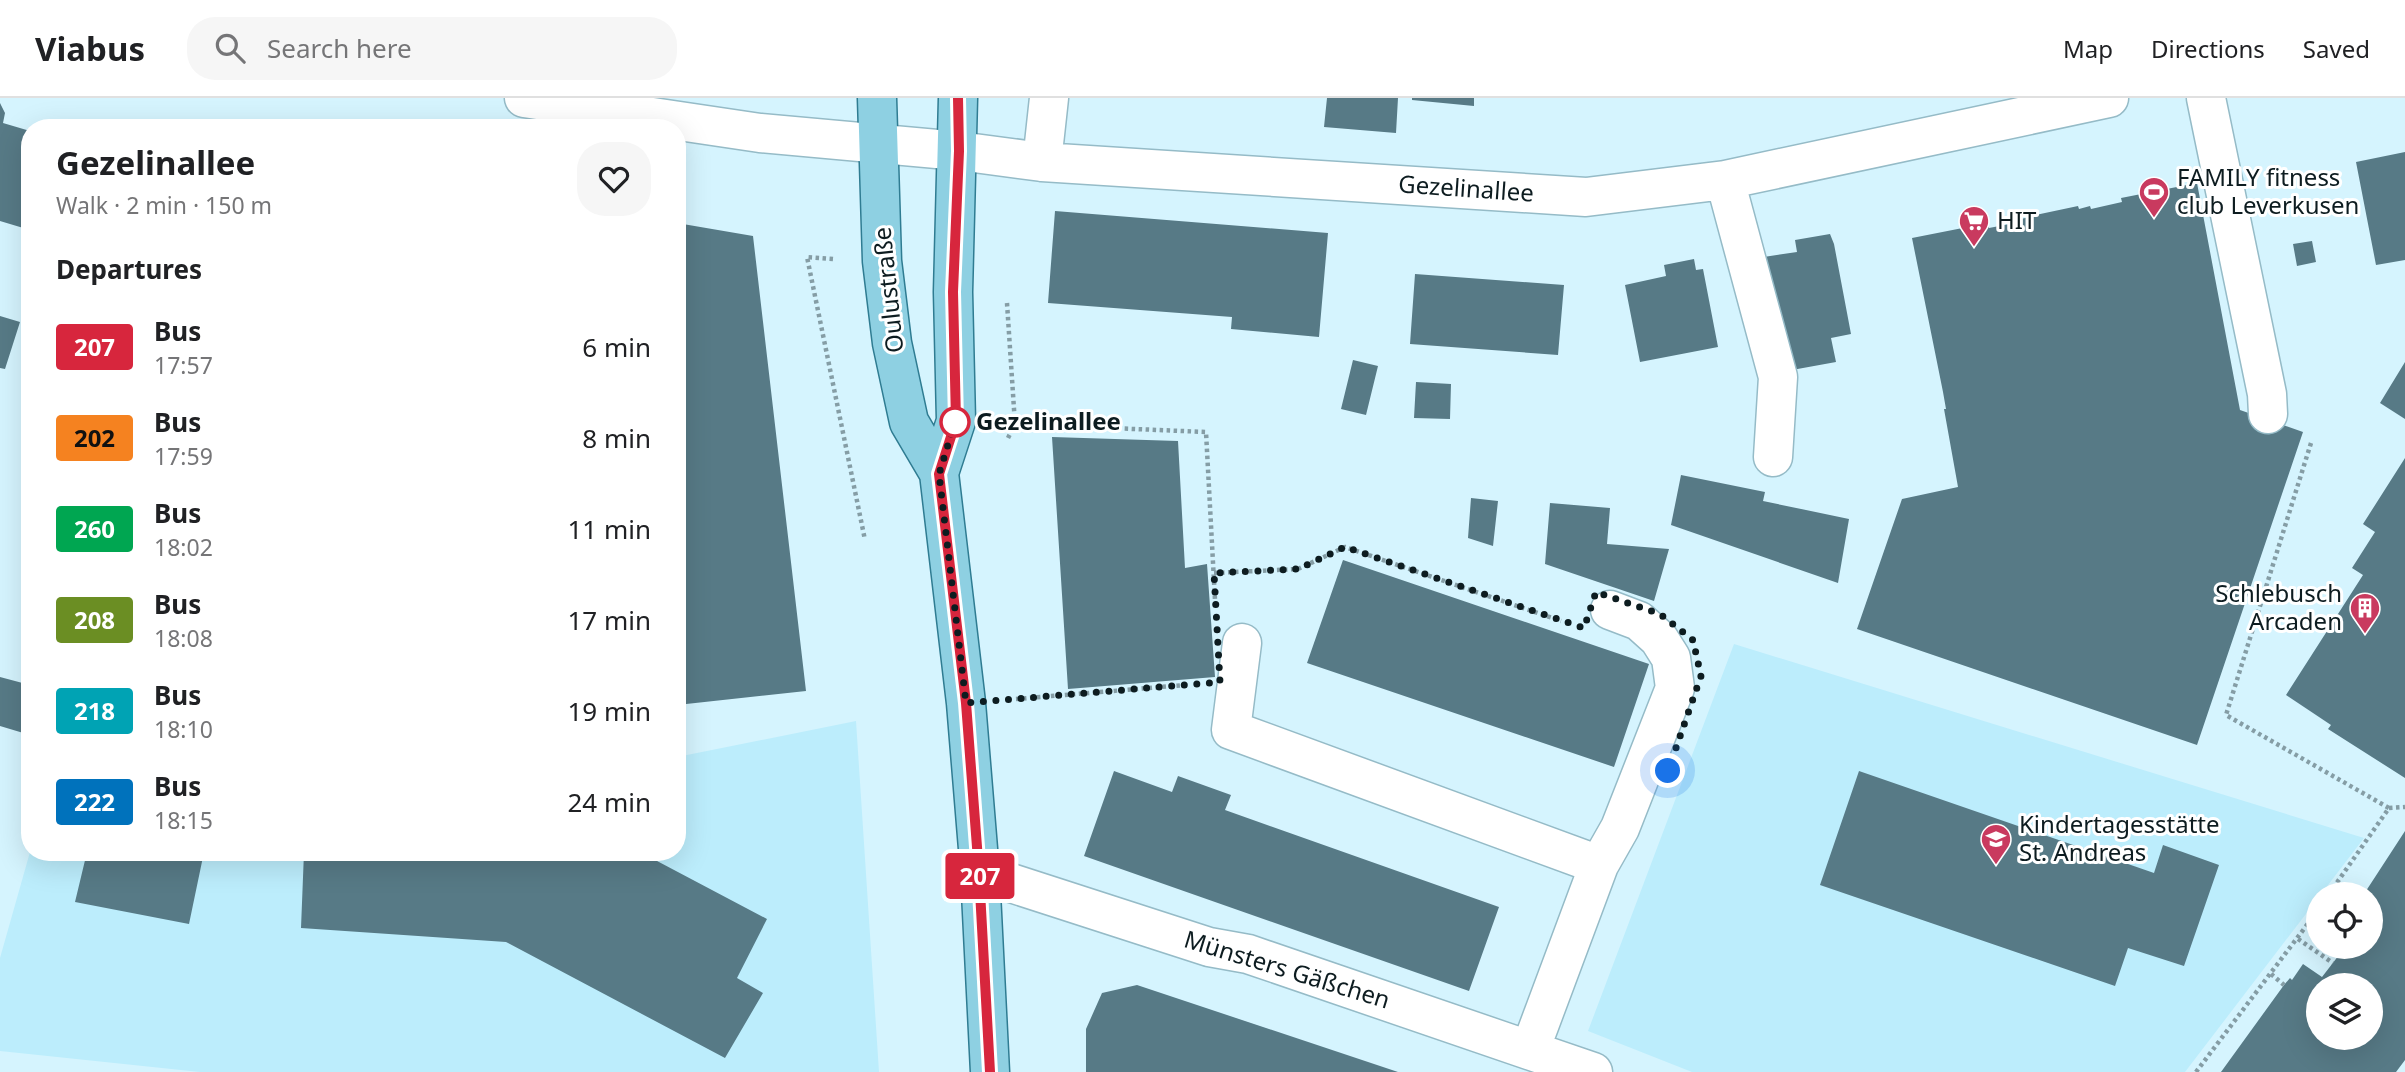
<!DOCTYPE html>
<html lang="en">
<head>
<meta charset="utf-8">
<style>
  body { margin:0; font-family:"Noto Sans",sans-serif; background:#f6f6f6; color:#202124; height:100vh; display:flex; flex-direction:column; font-size:26px; white-space:nowrap }
  * { box-sizing:border-box; margin:0 }
  p { font-size:23px; color:#757577 }
  .icon { flex:none; width:38px; height:38px; fill:none; stroke:currentColor; stroke-width:2; stroke-linecap:round; stroke-linejoin:round }
  .map { position:relative; flex:1; overflow:hidden }
  .panel { position:absolute; left:21px; top:21px; width:665px; height:742px; display:flex; flex-direction:column; background:#fff; border-radius:28px; box-shadow:0 7px 28px #0002 }
  .panel>* { flex:none }
  .badge { padding:0 14px; border-radius:5px; font-size:24px; line-height:46px }
  .controls { position:absolute; left:2306px; top:784px; display:grid; gap:14px }
  .controls a { display:grid; place-items:center; width:77px; height:77px; border-radius:50%; background:#fff; box-shadow:0 7px 28px #0002; font-size:35px }
  .you { position:absolute; width:35px; height:35px; margin:-18px; border:5px solid #fff; border-radius:50%; background:#1a73e8; box-shadow:0 0 0 10px #1a73e833 }
  .map>.badge { position:absolute; translate:-50% -50%; box-shadow:0 0 0 4px #fff }
  h2 { padding:0 35px; font-size:26px; line-height:63px }
  .round { display:grid; place-items:center; flex:none; width:74px; height:74px; border-radius:28px; background:#f6f6f6 }
  .head { display:flex; align-items:center; justify-content:space-between; height:119px; padding:0 35px }
  h1 { font-size:33px; font-weight:700; line-height:52px }
  ul { padding:0; list-style:none }
  li { display:flex; align-items:center; gap:21px; height:91px; padding:0 35px }
  li div { flex:1 }
  li b { display:block; font-size:26px }
  li em { font-style:normal }
  li .badge { min-width:77px; font-weight:700; text-align:center }
  header { display:flex; align-items:center; gap:42px; box-sizing:border-box; height:98px; padding:0 35px; background:#fff; border-bottom:2px solid #e0e0e0 }
  header strong { font-size:33px }
  nav { display:flex; gap:38px; margin-inline-start:auto; font-size:24px }
  .search { width:490px; height:63px; background:#f6f6f6; display:flex; align-items:center; gap:18px; box-sizing:border-box; padding:0 24px; border-radius:28px; color:#757577; font-size:26px }
  .map>svg:first-child { display:block }
  .built { fill:#bcedfc }
  .building { fill:#577a86; fill-rule:evenodd }
  .lines { fill:none; stroke-linecap:round; stroke-linejoin:round }
  .minor-casing { stroke:#95bbc7; stroke-width:41 }
  .major-casing { stroke:#2f7c92; stroke-width:41 }
  .path { stroke:#859da5; stroke-width:4.5; stroke-dasharray:3.5 3.5; stroke-linecap:butt }
  .minor { stroke:#fff; stroke-width:38 }
  .major { stroke:#8ed0e2; stroke-width:38 }
  .line-casing { stroke:#fff; stroke-width:16 }
  .line { stroke:#d7263d; stroke-width:10 }
  .walk { stroke:#0d1c20; stroke-width:7; stroke-dasharray:0 12.6 }
  .stop-dot { fill:#fff; stroke:#d7263d; stroke-width:3.5 }
  .labels { text-anchor:middle; stroke-width:6; stroke-linejoin:round; paint-order:stroke }
  .poi-label { font-size:24px; fill:#0d1c20; stroke:#fff; text-anchor:start }
  .street-label { font-size:24px; fill:#0d1c20; stroke:#fff }
  .stop-label { font-size:24px; font-weight:bold; fill:#0d1c20; stroke:#fff; text-anchor:start }
</style>
</head>
<body>
<header>
<strong>Viabus</strong>
<div class="search"><svg class="icon" aria-label="search" viewBox="0 0 24 24"><circle cx="10" cy="10" r="6"/><path d="M15 15l6 6"/></svg>Search here</div>
<nav><a>Map</a><a>Directions</a><a>Saved</a></nav>
</header>
<div class="map">
<svg width="2405" height="974" viewBox="0 0 2405 974">
  <rect width="100%" height="100%" fill="#d5f4fe"/>
  <path class="built" d="M1734,546L2364,740L2185,974H1692L1588,933Z
    M856,623L879,974H200L0,953V860L30,754H677V659Z"/>
  <path class="building" d="M1327,0H1398L1396,35L1324,29Z
    M1412,0H1474V8L1412,2Z
    M0,5L5,15L3,25L30,33V132L0,123Z
    M2405,54V162L2376,167L2356,64Z
    M2197,85L2240,312L2303,334L2197,647L1857,531L1902,401L1958,389L1944,311H1946L1943,294L1912,140L1988,125L1989,130L2020,124V121L2031,119V118L2078,108L2079,111L2090,108L2091,111L2122,104L2121,100Z
    M1055,113L1328,135L1319,239L1231,231L1232,219L1048,205Z
    M677,125L753,138L806,593L677,607Z
    M1830,136L1834,146L1851,236L1831,240L1836,264L1792,272L1757,160L1797,154L1795,142Z
    M2312,143L2316,164L2297,168L2293,146Z
    M1694,161L1696,172L1703,171L1718,249L1640,264L1625,187L1666,178L1664,167Z
    M1415,176L1564,187L1558,257L1410,246Z
    M0,218L20,224L5,271L0,270Z
    M1353,262L1378,268L1366,317L1341,311Z
    M2405,264V321L2380,305Z
    M1416,284L1451,286L1450,321L1414,320Z
    M1052,339L1178,343L1185,470L1207,466L1215,579L1068,591Z
    M2405,360V680L2328,631L2331,627L2286,597L2363,477L2352,470L2375,434L2363,426Z
    M1681,377L1765,394L1763,403L1849,421L1838,485L1671,427Z
    M1471,400L1498,403L1493,448L1468,440Z
    M1550,405L1610,410L1607,446L1669,451L1654,503L1545,466Z
    M1343,462L1649,566L1614,669L1307,565Z
    M0,579L30,587V637L0,628Z
    M1114,673L1172,694L1178,678L1231,697L1225,712L1499,809L1469,893L1084,758Z
    M1859,673L2154,775L2163,747L2219,767L2184,868L2128,850L2115,888L1820,787Z
    M2405,733V962L2396,974H2221L2284,887L2290,880L2292,882L2303,866L2322,879L2339,857L2329,851L2330,849H2371V796H2364ZM2319,887H2371V940H2319Z
    M87,754H204L189,826L75,804Z
    M304,754H640L767,821L737,880L763,895L725,960L506,844L301,830Z
    M1137,887L1398,974H1086V931L1102,895Z"/>
  <g class="lines">
    <g class="minor-casing">
      <path id="minor" d="M524,0L760,35L959,53L1042,64L1586,99L1725,82L2109,0
        M2206,0L2267,296L2268,316
        M1042,64L1049,0
        M1725,82L1778,279L1773,359
        M1242,545L1231,632L1599,767L1530,952
        M1599,767L1620,730L1675,590L1671,560L1659,541L1639,523L1610,512
        M980,775L1209,849L1248,856L1593,974"/>
    </g>
    <g class="major-casing">
      <path id="major" d="M877,0L882,163L892,245L909,324L939,375
        M958,0L953,194L956,323L939,375L966,605L980,775L990,974"/>
    </g>
    <path class="path" d="M833,161L807,159L865,442
      M1007,205L1015,326L1206,334L1215,502
      M1008,340L1015,326
      M2311,345L2226,617L2389,710L2329,796
      M1214,475L1298,471L1345,449L1561,523
      M1016,601L1185,587
      M2389,710L2405,709
      M2298,841L2333,865
      M2271,876L2284,887
      M2196,974L2319,811"/>
    <use href="#minor" class="minor"/>
    <use href="#major" class="major"/>
  </g>
  <g class="lines">
    <g class="line-casing">
      <path id="line" d="M958,0L959,53L953,194L956,323L939,376L966,605L979,775L990,974"/>
    </g>
    <use href="#line" class="line"/>
    <path class="walk" d="M955,324L939,376L966,605L1220,584L1214,475L1298,471L1345,449L1584,530L1596,494L1660,516L1693,542L1701,578L1668,673"/>
  </g>
  <defs>
    <g id="stadium-pin" transform="scale(1.575)"><path d="M0 17L-7.5 6A9.5 9.5 0 1 1 7.5 6Z" fill="#c93a5f" stroke="#fff"/><path d="M0-5a6.5 5 0 1 0 0 10a6.5 5 0 1 0 0-10ZM-3.5-1.8h7v3.6h-7Z" fill="#fff"/></g>
    <g id="supermarket-pin" transform="scale(1.575)"><path d="M0 17L-7.5 6A9.5 9.5 0 1 1 7.5 6Z" fill="#c93a5f" stroke="#fff"/><path d="M-6-5.5h2.5l.6 2H6L4.5 2H-2.5L-4.4-4H-6ZM-1.5 3.2a1.3 1.3 0 1 0 .1 0ZM3 3.2a1.3 1.3 0 1 0 .1 0Z" fill="#fff"/></g>
    <g id="building-pin" transform="scale(1.575)"><path d="M0 17L-7.5 6A9.5 9.5 0 1 1 7.5 6Z" fill="#c93a5f" stroke="#fff"/><path d="M-4-6H4V6H1V3H-1V6H-4ZM-2.5-4.3h1.7v1.8h-1.7ZM.8-4.3h1.7v1.8H.8ZM-2.5-1h1.7V.8h-1.7ZM.8-1h1.7V.8H.8Z" fill="#fff"/></g>
    <g id="school-pin" transform="scale(1.575)"><path d="M0 17L-7.5 6A9.5 9.5 0 1 1 7.5 6Z" fill="#c93a5f" stroke="#fff"/><path d="M0-5L7-2L0 1L-7-2ZM-4 1L0 2.5L4 1V4Q0 6-4 4Z" fill="#fff"/></g>
  </defs>
  <g fill-rule="evenodd">
    <use href="#stadium-pin" x="2154" y="94"/>
    <use href="#supermarket-pin" x="1974" y="123"/>
    <use href="#building-pin" x="2365" y="510"/>
    <use href="#school-pin" x="1996" y="741"/>
  </g>
  <circle class="stop-dot" cx="955" cy="324" r="14"/>
  <g class="labels">
    <g class="poi-label">
      <text x="2177" y="88">FAMILY fitness<tspan x="2177" dy="28">club Leverkusen</tspan></text>
      <text x="1997" y="131">HIT</text>
      <text x="2342" y="504" text-anchor="end">Schlebusch<tspan x="2342" dy="28">Arcaden</tspan></text>
      <text x="2019" y="735">Kindertagesstätte<tspan x="2019" dy="28">St. Andreas</tspan></text>
    </g>
    <g class="street-label">
      <text transform="translate(1466 91) rotate(4)" y="8">Gezelinallee</text>
      <text transform="translate(889 192) rotate(-96)" y="8">Oulustraße</text>
      <text transform="translate(1287 872) rotate(17)" y="8">Münsters Gäßchen</text>
    </g>
    <g class="stop-label">
      <text x="976" y="332">Gezelinallee</text>
    </g>
  </g>
</svg>
<div class="controls">
<a><svg class="icon" aria-label="locate" viewBox="0 0 24 24"><circle cx="12" cy="12" r="6"/><path d="M12 2v4M12 18v4M2 12h4M18 12h4"/></svg></a>
<a><svg class="icon" aria-label="layers" viewBox="0 0 24 24"><path d="M12 4l9 5-9 5-9-5zM3 14l9 5 9-5"/></svg></a>
</div>
<div class="you" style="left:1668px;top:673px"></div>
<b class="badge" style="left:980px;top:778px;background:#d7263d;color:#fff">207</b>
<section class="panel">
<div class="head"><div><h1>Gezelinallee</h1><p>Walk · 2 min · 150 m</p></div><a class="round"><svg class="icon" aria-label="heart" viewBox="0 0 24 24"><path d="M12 20l-8-8c-3-5 5-10 8-4 3-6 11-1 8 4z"/></svg></a></div>
<h2>Departures</h2>
<ul>
<li><span class="badge" style="background:#d7263d;color:#fff">207</span><div><b>Bus</b><p>17:57</p></div><em>6 min</em></li>
<li><span class="badge" style="background:#f58220;color:#111">202</span><div><b>Bus</b><p>17:59</p></div><em>8 min</em></li>
<li><span class="badge" style="background:#00a651;color:#fff">260</span><div><b>Bus</b><p>18:02</p></div><em>11 min</em></li>
<li><span class="badge" style="background:#6b8e23;color:#fff">208</span><div><b>Bus</b><p>18:08</p></div><em>17 min</em></li>
<li><span class="badge" style="background:#00a3b4;color:#fff">218</span><div><b>Bus</b><p>18:10</p></div><em>19 min</em></li>
<li><span class="badge" style="background:#0072bc;color:#fff">222</span><div><b>Bus</b><p>18:15</p></div><em>24 min</em></li>
</ul>
</section>
</div>
</body>
</html>
